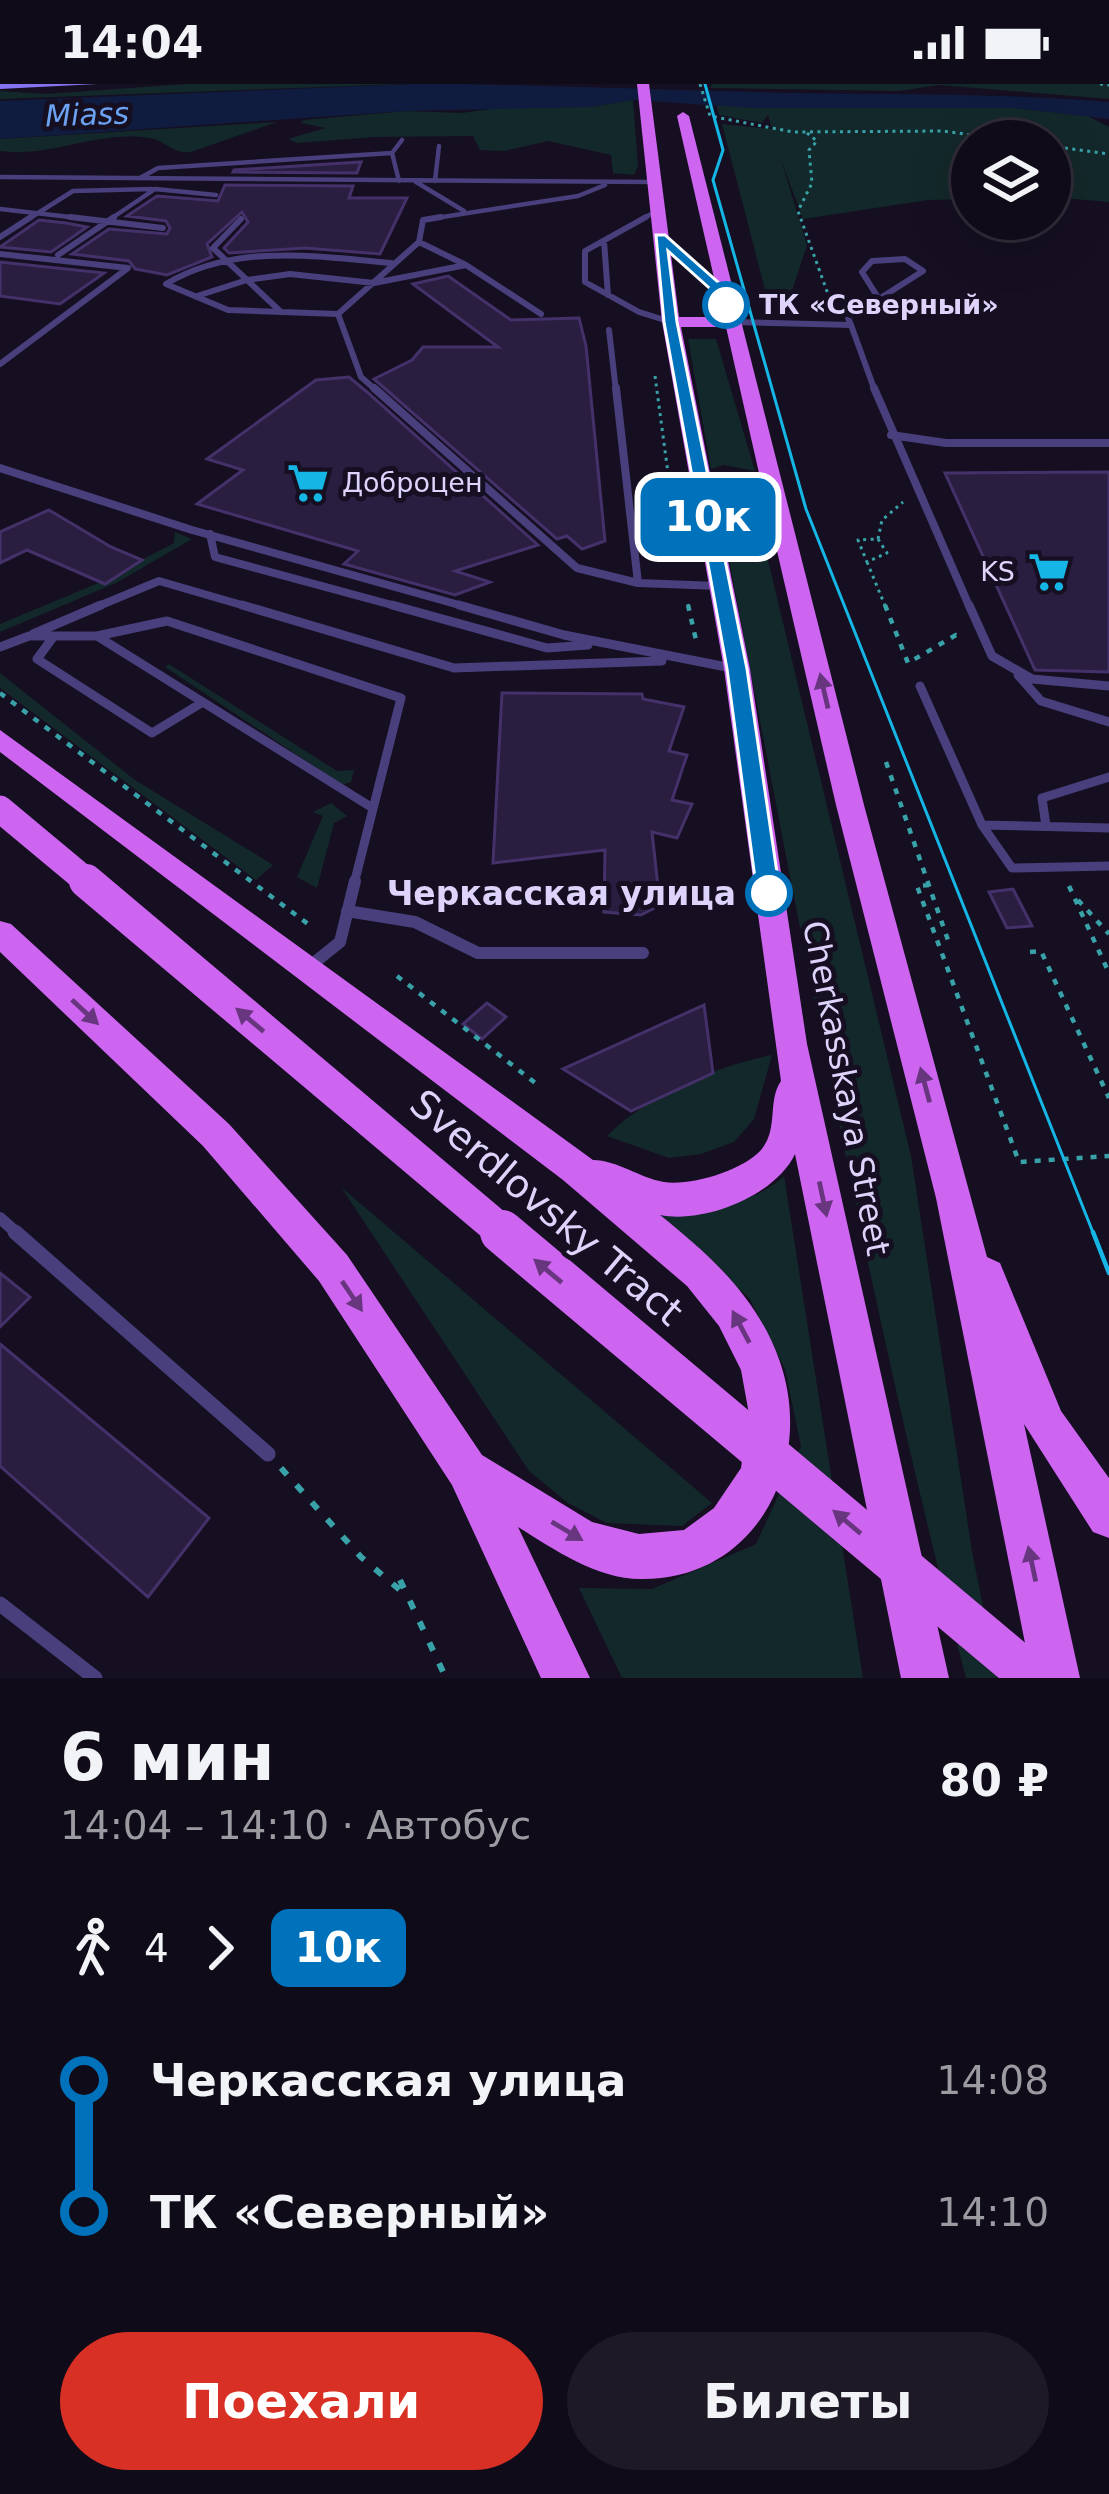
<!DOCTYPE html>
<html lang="ru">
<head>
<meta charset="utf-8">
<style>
  body { margin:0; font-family:"DejaVu Sans",sans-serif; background:#1e1926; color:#f1f3f6; height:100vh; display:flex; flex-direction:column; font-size:45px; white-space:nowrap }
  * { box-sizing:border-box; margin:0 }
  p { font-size:39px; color:#9c9ba2 }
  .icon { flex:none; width:66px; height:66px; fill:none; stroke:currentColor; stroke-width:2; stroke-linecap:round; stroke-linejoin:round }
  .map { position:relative; height:1594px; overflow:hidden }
  .drawer { display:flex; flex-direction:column; background:#100b19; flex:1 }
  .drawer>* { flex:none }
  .badge { padding:0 24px; border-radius:18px; font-size:42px; line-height:78px }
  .buttons { position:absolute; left:951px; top:36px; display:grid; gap:24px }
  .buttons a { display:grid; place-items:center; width:120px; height:120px; border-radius:50%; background:#100b19; box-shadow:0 12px 48px #0002,0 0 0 3px #302b38; font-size:60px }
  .map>.badge { position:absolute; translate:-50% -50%; box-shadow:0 0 0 6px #fff }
  .legs { display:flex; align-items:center; gap:18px; height:132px; padding:0 60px; font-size:39px }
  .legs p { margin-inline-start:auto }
  .overview { display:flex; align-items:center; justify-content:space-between; height:204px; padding:0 60px }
  h1 { font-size:66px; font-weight:800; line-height:90px }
  .button { display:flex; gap:24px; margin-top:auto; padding:24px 60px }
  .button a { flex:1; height:138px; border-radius:72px; background:#d93025; color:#fff; font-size:48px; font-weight:800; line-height:138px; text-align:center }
  .button a+a { background:#1e1926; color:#f1f3f6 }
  ul { padding:0 60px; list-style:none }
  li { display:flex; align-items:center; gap:42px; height:132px; font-size:45px }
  li i { display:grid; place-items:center; width:18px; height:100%; margin:0 15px; background:currentColor }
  li i::after { content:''; width:30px; height:30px; margin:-15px; border:9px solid; border-radius:50%; background:#100b19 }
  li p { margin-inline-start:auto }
  li:first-child i { background:linear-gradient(#0000 50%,currentColor 0) }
  li:last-child i { background:linear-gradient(currentColor 50%,#0000 0) }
  .status { display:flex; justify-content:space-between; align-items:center; height:84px; padding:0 60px; background:#100b19; direction:ltr }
  .status svg { height:33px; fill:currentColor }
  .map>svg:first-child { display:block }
  .green { fill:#13282a }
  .water { fill:#101c3f }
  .building { fill:#291d40; stroke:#44316a; stroke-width:3 }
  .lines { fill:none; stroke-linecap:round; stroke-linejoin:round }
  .path-far2 { stroke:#39a2a9; stroke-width:3; stroke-dasharray:3 4.5; stroke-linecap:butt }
  .path-far1 { stroke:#39a2a9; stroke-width:4.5; stroke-dasharray:6 8; stroke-linecap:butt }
  .path { stroke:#39a2a9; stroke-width:6; stroke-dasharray:9 14; stroke-linecap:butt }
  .service-far5 { stroke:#493f7c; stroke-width:4.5 }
  .service-far4 { stroke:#493f7c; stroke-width:6 }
  .service-far3 { stroke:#493f7c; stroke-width:8 }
  .service-far2 { stroke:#493f7c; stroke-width:9 }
  .service-far1 { stroke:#493f7c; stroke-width:12 }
  .service { stroke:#493f7c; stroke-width:15 }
  .secondary { fill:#8673f2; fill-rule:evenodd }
  .primary { fill:#ce65f1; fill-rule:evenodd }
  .tram-far1 { stroke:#15b6e5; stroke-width:3 }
  .tram { stroke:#15b6e5; stroke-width:4.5 }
  .primary-bridge-far2 { stroke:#ce65f1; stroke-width:27 }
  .primary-bridge-far1 { stroke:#ce65f1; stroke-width:34 }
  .primary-bridge { stroke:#ce65f1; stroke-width:44 }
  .oneway { fill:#68367f }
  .line-1 { fill:#0072bc; stroke:#fff; stroke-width:3 }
  .stop-1-dot { fill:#fff; stroke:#0072bc; stroke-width:6 }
  .labels { text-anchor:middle; stroke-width:10; stroke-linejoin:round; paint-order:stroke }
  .far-stop-label { font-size:27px; font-weight:bold; fill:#ddd3fb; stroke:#150f21; text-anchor:start }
  .far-poi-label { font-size:27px; fill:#ddd3fb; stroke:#150f21; text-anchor:start }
  .far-water-label { font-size:30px; font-style:italic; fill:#6ba2f1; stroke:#150f21 }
  .stop-label { font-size:33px; font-weight:bold; fill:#ddd3fb; stroke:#150f21; text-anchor:end }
  .street-label { font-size:33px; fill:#ddd3fb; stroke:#150f21 }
  .near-street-label { font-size:39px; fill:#ddd3fb; stroke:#150f21 }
</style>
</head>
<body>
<div class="status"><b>14:04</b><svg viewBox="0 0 49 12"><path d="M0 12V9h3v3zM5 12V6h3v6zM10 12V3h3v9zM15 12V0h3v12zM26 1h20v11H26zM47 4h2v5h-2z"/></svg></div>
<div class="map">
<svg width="1109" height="1594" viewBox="0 0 1109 1594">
  <rect width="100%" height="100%" fill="#150f21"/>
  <path class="green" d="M186,0H403L0,15V7L46,10Z
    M712,0H1109V15L939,1L899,7L710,4Z
    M633,16L638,82L634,91L613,89L611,71L548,57L505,67L480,66L473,52L375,53L297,59L288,55L325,44L301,39L304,36L406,27L461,29L522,21L590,23Z
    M716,19L754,24H1016L1088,32L1109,43V118L1050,113V57H972V115L928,116L803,135L781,76L807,161L792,207L796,223L769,221L722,40L772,45L768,31L762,39L719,31Z
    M277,38L191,68C171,70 166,56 149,54C98,46 50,74 0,67V55Z
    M688,255H716L755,387L724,381L711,385Z
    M728,406L749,410L754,418L911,1072L972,1467L997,1594H966C864,1205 794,808 717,414Z
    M175,448L192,455L116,499L0,548V540L96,500L174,459Z
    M169,580L337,687L354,686L351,698L342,701L165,583Z
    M0,589L135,696L273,781L256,796L0,604Z
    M331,719L347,732L334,739L317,804L297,793L323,732L313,728Z
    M772,971L754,1035L734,1058L701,1070L669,1074L607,1052C649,1010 714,983 772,971Z
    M784,1092L863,1594H622L579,1504L652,1505L756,1460L801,1362L785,1285L750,1215L646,1121C695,1121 746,1128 784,1092Z
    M341,1103L712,1419L682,1442L607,1439L568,1419L529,1387Z"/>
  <path class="water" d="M415,0C543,0 670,7 799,9C903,11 1005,9 1109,18V35L1016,24H754L633,16L590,23L406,27L0,55V17Z"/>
  <path class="building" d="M361,78L357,89L233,88L234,86Z
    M225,101L353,102L349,114H407L380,170L305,164L229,169L224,164L248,138L242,128L207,160L212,173L167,191L135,185L129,177L72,170L109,145L167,150L170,144L166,137L127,132L157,112L218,117Z
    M39,136L66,139L87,143L51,168L0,163Z
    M0,178L104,189L60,220L0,212Z
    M448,192L511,236L579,234L586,262L605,457L582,465L567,452L557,455L374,295L412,276L423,263H498L413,200Z
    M349,293L367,308L538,461L455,487L490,498L455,511L344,480L358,467L197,420L243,386L207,375L316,296Z
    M1109,388V588L1035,586L945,389Z
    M49,426L111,463L142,476L105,500L27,466L0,479V448Z
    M502,609L642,610L643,615L684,623L669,667L687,671L672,716L692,720L677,754L652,748L660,821L641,831L604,828L605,766L493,779Z
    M1013,805L1032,842L1007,844L989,808Z
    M487,919L506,933L482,955L463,940Z
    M704,921L713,989L631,1027L563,985Z
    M0,1189L30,1213L0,1243Z
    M0,1260L209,1434L148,1513L0,1382Z"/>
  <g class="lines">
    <path class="path-far2" d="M700,0L710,32L793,48L943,47L1015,57
      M1100,0L1109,1
      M807,49L817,57L809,66L812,99L798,127L833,224
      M1050,62L1109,70
      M655,292L679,471
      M878,455L882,436L903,418
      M878,455L887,469L867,478L858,456Z
      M867,478L886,524
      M688,520L689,524"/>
    <path class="path-far1" d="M688,521L696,556
      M885,521L908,579L956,551L962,555
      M0,609L308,840
      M886,678L949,859
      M929,801L917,802L1019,1078L1109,1072
      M1069,802L1109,889
      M1078,816L1109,850
      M1030,868L1041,867L1109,1014
      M397,892L538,1001"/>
    <path class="path" d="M281,1384L361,1473L407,1512
      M400,1496L446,1594"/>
    <path class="service-far5" d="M0,93L654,98
      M140,94L158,84L392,69
      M399,97L392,69L402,56
      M435,97L439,62
      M416,98L464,127
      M0,125L96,136
      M27,136L73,107L152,105
      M109,136L155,105L216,111
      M423,136L578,112L605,101
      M640,136L657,127"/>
    <path class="service-far4" d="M70,133L163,144
      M441,133L423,136L419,158L466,181L541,230
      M646,133L585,167V198L639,228L671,238
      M241,135L213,164L281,228
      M0,153L31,133
      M604,157L608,211
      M0,170L128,184L0,280
      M58,171L114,133
      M905,175L923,187L879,215L862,188L872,177Z
      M197,212L247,196L290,190L374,199L466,181
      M338,230L228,226L166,200C234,159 316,172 391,179
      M733,238L851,241L875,307
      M851,241L848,234L879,215
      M609,246L616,307
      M377,307L361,293L338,230L419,158"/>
    <path class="service-far3" d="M374,304L577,484L638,499
      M616,304L638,499L719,502
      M874,304L970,524
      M891,351L946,359H1109
      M0,384L192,446L470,524
      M210,450L215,473L403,524
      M94,524L159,497L252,524"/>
    <path class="service-far2" d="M242,521L454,584L662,577
      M392,521L547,564L588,561
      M459,521L564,551L737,585
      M969,521L992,572L1032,595L1109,602
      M33,550L101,521
      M54,552L37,575L152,649L203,618
      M97,552L371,723
      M0,563L29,552H97L167,537L401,614L354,800
      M1018,591L1041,617L1109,638
      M920,602L982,741L1109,744
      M982,741L1012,784L1109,782
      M1046,742L1042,714L1109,693"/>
    <path class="service-far1" d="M347,827L415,838L478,869H643
      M310,882L340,858L355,797
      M0,1134L19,1151"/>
    <path class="service" d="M15,1148L268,1370
      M0,1520L95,1594"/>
    <path class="secondary" d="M0,0H97L0,5Z"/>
    <path class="primary" d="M637,0H649L679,233H723L677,32L683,28L689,32L864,721L987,1173L1000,1179L1061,1327L1109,1394V1454L1093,1448L1024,1340L1080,1594H1032L936,1114L836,721L764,411L738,406L715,413L750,585L807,960L949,1594H901L795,1070C776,1111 705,1140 660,1131C711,1172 758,1214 780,1278C815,1379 757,1495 643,1495C598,1496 555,1466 518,1443L590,1594H541L452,1401L319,1197L203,1062L0,868V837L11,840L229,1040L347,1171L482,1371L592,1438L639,1450L684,1446L714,1424L741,1384L749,1330L741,1286L719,1242L687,1202L563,1096L0,668V646L593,1076C617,1076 640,1094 664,1098C691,1102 742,1087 761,1066C779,1045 767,1017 781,997L724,585L662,238ZM681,243H726L761,398L738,394L712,399Z"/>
    <path class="tram-far1" d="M705,0L723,66L713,96L806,425L1094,1151"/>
    <path class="tram" d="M1093,1148L1109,1189"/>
    <path class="primary-bridge-far2" d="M0,725L90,800"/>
    <path class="primary-bridge-far1" d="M86,797L506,1151"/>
    <path class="primary-bridge" d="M502,1148L1033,1594"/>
  </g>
  <defs><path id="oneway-solid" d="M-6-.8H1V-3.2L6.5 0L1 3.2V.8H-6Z" transform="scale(3)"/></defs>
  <g class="oneway">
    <use href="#oneway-solid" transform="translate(824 607) rotate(-103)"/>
    <use href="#oneway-solid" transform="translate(85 928) rotate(43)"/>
    <use href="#oneway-solid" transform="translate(250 936) rotate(-140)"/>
    <use href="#oneway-solid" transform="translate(925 1001) rotate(-105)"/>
    <use href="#oneway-solid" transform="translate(823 1115) rotate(78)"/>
    <use href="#oneway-solid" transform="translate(548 1187) rotate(-140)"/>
    <use href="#oneway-solid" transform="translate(352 1212) rotate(56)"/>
    <use href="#oneway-solid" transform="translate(741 1243) rotate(-118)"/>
    <use href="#oneway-solid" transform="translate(847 1438) rotate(-140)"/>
    <use href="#oneway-solid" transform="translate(567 1447) rotate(31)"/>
    <use href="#oneway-solid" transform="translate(1032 1480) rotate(-102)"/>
  </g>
  <path class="line-1" d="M656,151H665L728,207L732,221L721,224L717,211L668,167L677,238L747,585L780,809L769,818L757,809L727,585L664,238Z"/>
  <defs>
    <g id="supermarket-bare" transform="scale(3.24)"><path d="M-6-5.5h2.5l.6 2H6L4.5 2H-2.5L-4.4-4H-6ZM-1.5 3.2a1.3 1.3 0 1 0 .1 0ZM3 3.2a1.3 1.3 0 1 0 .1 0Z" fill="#15b6e5" stroke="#150f21" stroke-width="2.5" paint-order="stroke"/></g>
  </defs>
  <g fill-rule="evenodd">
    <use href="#supermarket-bare" x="308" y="399"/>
    <use href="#supermarket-bare" x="1049" y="488"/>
  </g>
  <g class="stop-1-dot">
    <circle cx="726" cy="221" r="21"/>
    <circle cx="769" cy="809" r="21"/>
  </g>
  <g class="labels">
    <g class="far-stop-label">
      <text x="759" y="230">ТК «Северный»</text>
    </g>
    <g class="far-poi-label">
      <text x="342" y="408">Доброцен</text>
      <text x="1015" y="497" text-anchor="end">KS</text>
    </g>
    <g class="far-water-label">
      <text transform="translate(87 31) rotate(-2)" y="10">Miass</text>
    </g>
    <g class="stop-label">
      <text x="736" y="821">Черкасская улица</text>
    </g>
    <g class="street-label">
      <text transform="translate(847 1004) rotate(79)" y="12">Cherkasskaya Street</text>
    </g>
    <g class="near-street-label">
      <text transform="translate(547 1123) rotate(40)" y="14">Sverdlovsky Tract</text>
    </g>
  </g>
</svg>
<div class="buttons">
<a><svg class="icon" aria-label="layers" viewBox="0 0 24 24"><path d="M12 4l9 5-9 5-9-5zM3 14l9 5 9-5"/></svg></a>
</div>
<b class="badge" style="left:708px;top:433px;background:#0072bc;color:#fff">10к</b>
</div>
<section class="drawer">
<div class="overview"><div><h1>6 мин</h1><p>14:04 – 14:10 · Автобус</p></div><b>80 ₽</b></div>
<div class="legs"><svg class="icon" aria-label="walk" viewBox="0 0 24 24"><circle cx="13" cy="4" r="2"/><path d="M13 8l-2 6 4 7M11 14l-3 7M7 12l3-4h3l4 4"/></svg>4<svg class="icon" aria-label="forward" viewBox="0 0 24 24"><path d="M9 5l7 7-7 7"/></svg><b class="badge" style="background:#0072bc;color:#fff">10к</b></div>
<ul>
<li><i style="color:#0072bc"></i><b>Черкасская улица</b><p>14:08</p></li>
<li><i style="color:#0072bc"></i><b>ТК «Северный»</b><p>14:10</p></li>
</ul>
<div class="button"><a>Поехали</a><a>Билеты</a></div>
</section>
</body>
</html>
